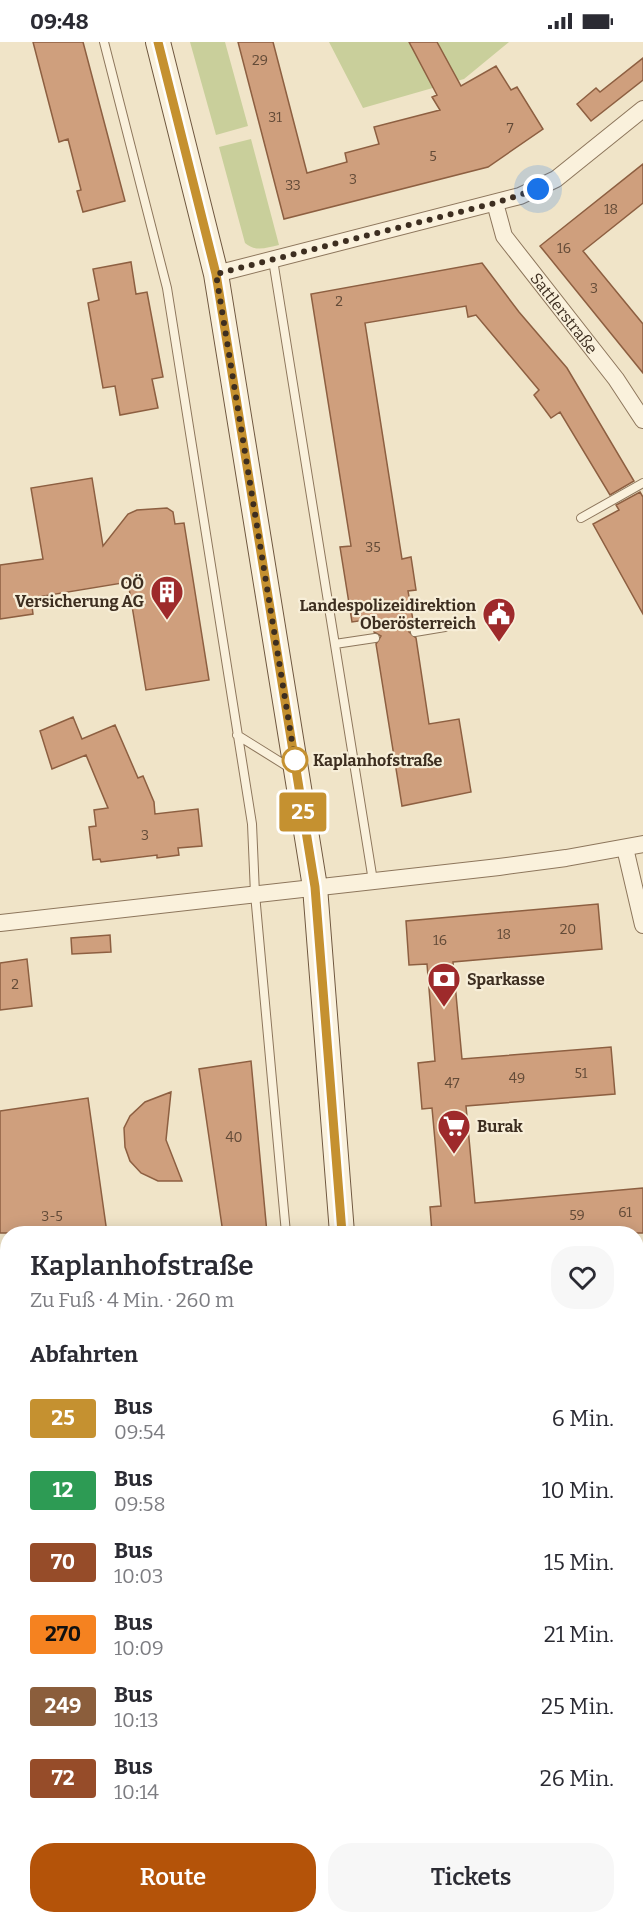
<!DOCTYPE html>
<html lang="de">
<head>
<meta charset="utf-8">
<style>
  body { margin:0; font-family:Bitter,serif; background:#f7f7f7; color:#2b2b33; height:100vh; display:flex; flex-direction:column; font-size:22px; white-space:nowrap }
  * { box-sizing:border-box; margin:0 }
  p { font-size:20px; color:#7c7c81 }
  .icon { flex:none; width:33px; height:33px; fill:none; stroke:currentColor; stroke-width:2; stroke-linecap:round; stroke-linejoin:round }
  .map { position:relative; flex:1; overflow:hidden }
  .side { position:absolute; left:0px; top:1184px; width:644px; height:698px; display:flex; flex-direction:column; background:#fff; border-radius:24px 24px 0 0; box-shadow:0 3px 15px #0003 }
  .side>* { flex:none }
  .badge { padding:0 12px; border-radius:4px; font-size:21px; line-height:39px }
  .you { position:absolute; width:30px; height:30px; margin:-15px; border:4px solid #fff; border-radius:50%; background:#1a73e8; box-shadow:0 0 0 9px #1a73e833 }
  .map>.badge { position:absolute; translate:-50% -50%; box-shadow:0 0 0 3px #fff }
  h2 { padding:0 30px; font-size:22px; line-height:54px }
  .round { display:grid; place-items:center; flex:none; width:63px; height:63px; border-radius:24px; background:#f7f7f7 }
  .summary { display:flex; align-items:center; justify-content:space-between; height:102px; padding:0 30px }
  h1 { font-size:28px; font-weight:600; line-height:45px }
  .primary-button { display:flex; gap:12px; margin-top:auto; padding:12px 30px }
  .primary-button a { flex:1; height:69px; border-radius:24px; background:#b45309; color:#fff; font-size:24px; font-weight:600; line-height:69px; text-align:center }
  .primary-button a+a { background:#f7f7f7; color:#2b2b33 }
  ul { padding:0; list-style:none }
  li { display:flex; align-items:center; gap:18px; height:72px; padding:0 30px }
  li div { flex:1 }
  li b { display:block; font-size:22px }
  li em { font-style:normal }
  li .badge { min-width:66px; font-weight:700; text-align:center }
  .status { display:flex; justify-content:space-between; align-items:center; height:42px; padding:0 30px; background:#fff; direction:ltr }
  .status svg { height:16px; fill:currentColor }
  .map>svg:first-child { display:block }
  .green { fill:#c9cf9b }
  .building { fill:#cf9f7d; stroke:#8d5f41; stroke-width:1.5 }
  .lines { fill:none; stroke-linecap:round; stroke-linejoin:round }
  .service-casing { stroke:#8d765c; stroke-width:10 }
  .minor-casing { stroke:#8d765c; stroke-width:18 }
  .secondary-casing { stroke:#6f573f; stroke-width:26 }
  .service { stroke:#faf1dc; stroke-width:8 }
  .minor { stroke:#faf1dc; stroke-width:16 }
  .secondary { stroke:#faf1dc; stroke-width:24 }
  .line-casing { stroke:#fff; stroke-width:14 }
  .line { stroke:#c59130; stroke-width:9 }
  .walk { stroke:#3d2e20; stroke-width:6; stroke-dasharray:0 10.8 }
  .stop-dot { fill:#fff; stroke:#c59130; stroke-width:3 }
  .labels { text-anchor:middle; stroke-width:4.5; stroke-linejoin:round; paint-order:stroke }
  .number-label { font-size:14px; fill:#624a37 }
  .street-label { font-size:16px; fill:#3d2e20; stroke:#f7eed8 }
  .poi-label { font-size:16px; font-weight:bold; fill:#3d2e20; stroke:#f7eed8; text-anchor:end }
  .stop-label { font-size:16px; font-weight:bold; fill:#3d2e20; stroke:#f7eed8; text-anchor:start }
</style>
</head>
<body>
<div class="status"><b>09:48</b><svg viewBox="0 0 49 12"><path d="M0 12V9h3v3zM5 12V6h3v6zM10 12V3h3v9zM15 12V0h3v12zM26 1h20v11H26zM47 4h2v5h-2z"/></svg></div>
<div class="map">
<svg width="643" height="1880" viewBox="0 0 643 1880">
  <rect width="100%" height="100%" fill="#f0e4c8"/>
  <path class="green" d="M190,0H225L248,84L216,93Z
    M329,0H509L464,37L363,66Z
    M251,97L279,203C266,206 255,210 245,201L219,105Z"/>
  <path class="building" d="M33,0H83L125,159L83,170L77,149L81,148L68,97L59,100Z
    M238,0H273L307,131L347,120L345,111L379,102L374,85L440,68L432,55L437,53L409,0H437L461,44L496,24L511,48L517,45L543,87L488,125L284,177Z
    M643,16V38L591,79L577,62L596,46L600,50Z
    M643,122V161L583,209L643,282V331L540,204Z
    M131,220L136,252L147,250L163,335L152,337L158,366L120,373L115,344L103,346L88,261L99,258L93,227Z
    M482,221L519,270L567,326L634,439L610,453L560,370L551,376L534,353L539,348L476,273L468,275L466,264L365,281L402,517L411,515L416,548L408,549L414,584L409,590L416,596L429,682L459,677L471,750L402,764L376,602L381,594L374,590L372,577L352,580L340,505L351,504L311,252Z
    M92,436L103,504L128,472L137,468L167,466L173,470L175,482L184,481L209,638L146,648L128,540L31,556L33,572L0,577V523L43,517L31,446Z
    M640,450L643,455V572L593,482L619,468L616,463Z
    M73,675L82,697L115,683L138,736L143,734L154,760L155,772L198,767L202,804L178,806L179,813L157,816V813L101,820L100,817L93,818L89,785L96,784L94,768L108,766L86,713L52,727L40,689Z
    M598,862L602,907L453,920L462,1017L611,1005L615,1052L466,1064L475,1161L643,1146V1191H432L430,1165L441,1164L432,1066L422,1067L418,1021L435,1019L427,922L409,923L406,879Z
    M110,893L111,910L72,912L71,896Z
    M27,917L32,964L0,968V921Z
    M251,1019L267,1191H223L199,1027Z
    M171,1050L166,1098L182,1139H158L141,1131L130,1119L125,1105L124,1086L130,1074L145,1060Z
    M88,1056L107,1191H0V1069Z"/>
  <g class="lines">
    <g class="service-casing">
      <path id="service" d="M104,0L167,246L252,782L255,852L286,1191
        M273,218L373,839
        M581,476L643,441
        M415,590L445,585
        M335,602L375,596
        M237,693L290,726"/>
    </g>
    <g class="minor-casing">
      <g id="minor">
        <path id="s1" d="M495,161L504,194L616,337L643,378"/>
        <path d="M216,232L520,154L556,137L643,67"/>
        <path d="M625,806L643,883"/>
        <path d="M0,881L499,825L566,816L643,802"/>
        <path d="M636,1408L643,1406"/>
        <path d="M0,1535L8,1534"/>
        <path d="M0,1642L8,1693"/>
        <path d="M34,1874L35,1880"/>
      </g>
    </g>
    <g class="secondary-casing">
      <path id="secondary" d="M158,0L216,232L315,845L342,1191
        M401,1874L402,1880"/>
    </g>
    <use href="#service" class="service"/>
    <use href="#minor" class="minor"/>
    <use href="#secondary" class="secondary"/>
  </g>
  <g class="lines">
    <g class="line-casing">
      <path id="line" d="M158,0L216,232L315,845L342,1191"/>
    </g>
    <use href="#line" class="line"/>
    <path class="walk" d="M295,718L216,232L495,161L538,147"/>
  </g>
  <defs>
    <g id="building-pin" transform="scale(1.725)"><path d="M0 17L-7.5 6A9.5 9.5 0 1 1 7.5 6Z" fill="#9e2a2b" stroke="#f7eed8"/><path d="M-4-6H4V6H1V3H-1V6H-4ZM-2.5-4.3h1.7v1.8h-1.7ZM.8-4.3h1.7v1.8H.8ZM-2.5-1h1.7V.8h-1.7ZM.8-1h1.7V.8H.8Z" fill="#fff"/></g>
    <g id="civic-pin" transform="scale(1.725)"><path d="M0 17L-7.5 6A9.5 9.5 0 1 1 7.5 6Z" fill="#9e2a2b" stroke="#f7eed8"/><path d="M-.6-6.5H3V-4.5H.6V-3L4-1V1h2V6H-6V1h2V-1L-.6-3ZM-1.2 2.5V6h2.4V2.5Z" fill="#fff"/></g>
    <g id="bank-pin" transform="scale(1.725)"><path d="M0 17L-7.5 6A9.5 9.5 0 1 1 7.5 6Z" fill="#9e2a2b" stroke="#f7eed8"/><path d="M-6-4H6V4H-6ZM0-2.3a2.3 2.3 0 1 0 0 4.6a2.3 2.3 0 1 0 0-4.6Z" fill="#fff"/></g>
    <g id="supermarket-pin" transform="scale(1.725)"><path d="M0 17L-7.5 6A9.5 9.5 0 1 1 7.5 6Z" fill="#9e2a2b" stroke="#f7eed8"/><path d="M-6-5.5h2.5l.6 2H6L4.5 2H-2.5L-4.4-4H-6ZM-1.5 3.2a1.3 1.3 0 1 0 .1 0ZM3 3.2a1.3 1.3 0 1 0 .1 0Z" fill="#fff"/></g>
  </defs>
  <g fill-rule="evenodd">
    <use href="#building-pin" x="167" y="550"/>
    <use href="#civic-pin" x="499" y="572"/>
    <use href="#bank-pin" x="444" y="937"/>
    <use href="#supermarket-pin" x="454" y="1084"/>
  </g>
  <circle class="stop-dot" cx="295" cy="718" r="12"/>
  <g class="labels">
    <g class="number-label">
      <text x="260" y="23">29</text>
      <text x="275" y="80">31</text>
      <text x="510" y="91">7</text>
      <text x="433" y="119">5</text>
      <text x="353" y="142">3</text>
      <text x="293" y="148">33</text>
      <text x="611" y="172">18</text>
      <text x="564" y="211">16</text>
      <text x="594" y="251">3</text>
      <text x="339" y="264">2</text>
      <text x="373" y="510">35</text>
      <text x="145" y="798">3</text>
      <text x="568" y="892">20</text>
      <text x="504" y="897">18</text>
      <text x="440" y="903">16</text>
      <text x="15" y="947">2</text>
      <text x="581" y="1036">51</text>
      <text x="517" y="1041">49</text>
      <text x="452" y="1046">47</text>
      <text x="234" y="1100">40</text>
      <text x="625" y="1175">61</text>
      <text x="577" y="1178">59</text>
      <text x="52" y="1179">3-5</text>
    </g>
    <g class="street-label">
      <text dy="6" stroke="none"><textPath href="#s1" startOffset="132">Sattlerstraße</textPath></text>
    </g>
    <g class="poi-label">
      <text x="144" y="547">OÖ<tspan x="144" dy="18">Versicherung AG</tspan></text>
      <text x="476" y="569">Landespolizeidirektion<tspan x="476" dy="18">Oberösterreich</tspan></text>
      <text x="467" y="943" text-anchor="start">Sparkasse</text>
      <text x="477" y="1090" text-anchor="start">Burak</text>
    </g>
    <g class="stop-label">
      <text x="313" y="724">Kaplanhofstraße</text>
    </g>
  </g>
</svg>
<div class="you" style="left:538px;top:147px"></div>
<b class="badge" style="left:303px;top:770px;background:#c59130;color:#fff">25</b>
<section class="side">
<div class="summary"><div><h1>Kaplanhofstraße</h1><p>Zu Fuß · 4 Min. · 260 m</p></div><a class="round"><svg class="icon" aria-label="heart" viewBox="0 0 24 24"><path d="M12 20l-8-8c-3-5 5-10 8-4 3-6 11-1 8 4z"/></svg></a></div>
<h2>Abfahrten</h2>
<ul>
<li><span class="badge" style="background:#c59130;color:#fff">25</span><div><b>Bus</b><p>09:54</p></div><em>6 Min.</em></li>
<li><span class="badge" style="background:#2d9b54;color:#fff">12</span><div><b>Bus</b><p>09:58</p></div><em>10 Min.</em></li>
<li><span class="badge" style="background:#964c29;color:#fff">70</span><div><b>Bus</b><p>10:03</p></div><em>15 Min.</em></li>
<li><span class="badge" style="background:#f58220;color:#111">270</span><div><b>Bus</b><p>10:09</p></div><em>21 Min.</em></li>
<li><span class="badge" style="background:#8b5e3c;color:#fff">249</span><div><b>Bus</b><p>10:13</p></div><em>25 Min.</em></li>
<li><span class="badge" style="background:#964c29;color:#fff">72</span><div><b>Bus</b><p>10:14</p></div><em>26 Min.</em></li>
</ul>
<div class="primary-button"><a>Route</a><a>Tickets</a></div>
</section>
</div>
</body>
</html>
